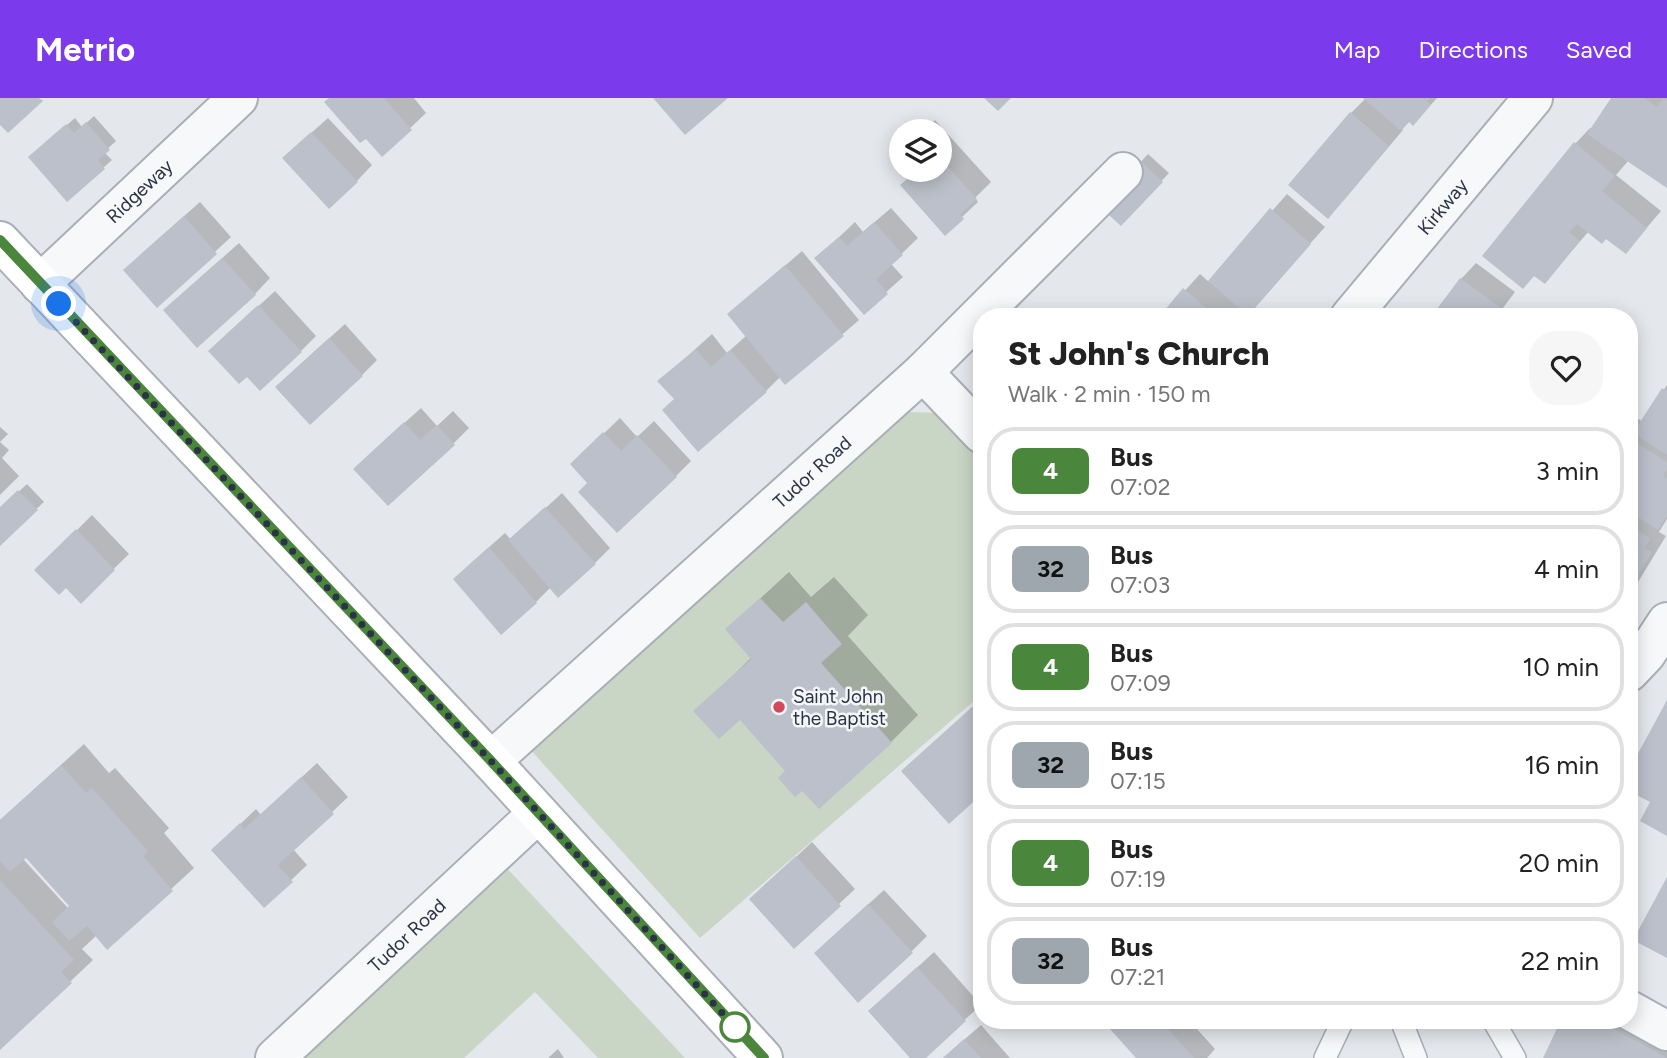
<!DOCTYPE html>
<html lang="en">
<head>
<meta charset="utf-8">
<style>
  body { margin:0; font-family:Figtree,sans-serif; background:#f6f6f6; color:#222; height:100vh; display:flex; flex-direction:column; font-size:26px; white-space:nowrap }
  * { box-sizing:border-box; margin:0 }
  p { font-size:23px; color:#767676 }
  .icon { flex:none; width:38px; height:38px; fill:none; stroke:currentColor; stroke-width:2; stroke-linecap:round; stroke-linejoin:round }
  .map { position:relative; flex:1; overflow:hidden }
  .panel { position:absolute; left:973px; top:210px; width:665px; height:721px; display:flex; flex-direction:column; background:#fff; border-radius:28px; box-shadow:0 4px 18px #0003 }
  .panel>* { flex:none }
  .badge { padding:0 14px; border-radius:10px; font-size:24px; line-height:46px }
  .buttons { position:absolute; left:889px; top:21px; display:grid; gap:14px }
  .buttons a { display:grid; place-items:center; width:63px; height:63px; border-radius:50%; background:#fff; box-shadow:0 4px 18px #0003; font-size:35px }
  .you { position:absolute; width:35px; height:35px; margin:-18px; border:5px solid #fff; border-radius:50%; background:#1a73e8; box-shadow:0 0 0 10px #1a73e833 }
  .map>.badge { position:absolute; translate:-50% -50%; box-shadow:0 0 0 4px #fff }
  .round { display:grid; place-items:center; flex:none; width:74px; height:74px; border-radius:28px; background:#f6f6f6 }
  .headline { display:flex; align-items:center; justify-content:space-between; height:119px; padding:0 35px }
  h1 { font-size:33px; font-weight:800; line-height:52px }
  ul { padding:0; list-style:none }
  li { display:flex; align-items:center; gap:21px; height:88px; margin:0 14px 10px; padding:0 21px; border:4px solid #e0e0e0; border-radius:28px }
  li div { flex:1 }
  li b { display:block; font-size:26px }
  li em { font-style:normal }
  li .badge { min-width:77px; font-weight:700; text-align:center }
  header { display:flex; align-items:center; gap:42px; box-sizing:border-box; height:98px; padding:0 35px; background:#7c3aed; color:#fff }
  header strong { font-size:33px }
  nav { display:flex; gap:38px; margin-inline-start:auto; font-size:24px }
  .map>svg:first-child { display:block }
  .green { fill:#c9d6c5 }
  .shadow { fill:#0003; fill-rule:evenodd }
  .building { fill:#bbc0ca }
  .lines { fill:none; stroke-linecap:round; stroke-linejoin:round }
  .lane-casing { stroke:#a9aeb7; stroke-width:24 }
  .street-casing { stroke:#a9aeb7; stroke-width:42 }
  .secondary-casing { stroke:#a9aeb7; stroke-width:42 }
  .lane { stroke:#f7f8fa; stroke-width:21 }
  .street { stroke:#f7f8fa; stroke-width:38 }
  .secondary { stroke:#fff; stroke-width:38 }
  .line-casing { stroke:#fff; stroke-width:16 }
  .line { stroke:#4b863d; stroke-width:10 }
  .walk { stroke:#2b3445; stroke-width:7; stroke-dasharray:0 12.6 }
  .poi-dot { fill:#d1495b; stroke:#f4f6f9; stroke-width:2.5 }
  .stop-dot { fill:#fff; stroke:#4b863d; stroke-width:3.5 }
  .labels { text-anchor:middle; stroke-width:5; stroke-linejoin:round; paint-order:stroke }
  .street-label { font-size:19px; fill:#2b3445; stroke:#f4f6f9 }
  .poi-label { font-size:19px; fill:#2b3445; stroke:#f4f6f9; text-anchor:start }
</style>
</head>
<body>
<header>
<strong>Metrio</strong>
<nav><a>Map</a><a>Directions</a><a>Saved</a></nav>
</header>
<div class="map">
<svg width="1667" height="960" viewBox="0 0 1667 960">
  <rect width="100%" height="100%" fill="#e4e7ec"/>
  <path class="green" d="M909,314L940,315L982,361V596L700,840L528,649Z
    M501,764L685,960H598L535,894L464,960H296Z"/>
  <path class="shadow" d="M331,0H414L426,15L382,57Z
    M1366,0H1437L1428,10L1401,30L1403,32L1343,103L1351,15Z
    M1613,0H1667V88L1629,62L1616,77L1661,113L1626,154L1607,139L1589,133L1545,184L1575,46L1590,30L1592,31Z
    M94,18L116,43L104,54L112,62L68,101L38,52L75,20L82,29Z
    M328,20L372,67L357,83L300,45Z
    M935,22L991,84L975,100L978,104L945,135L914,72H940V33H922Z
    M1148,56L1169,75L1121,126L1101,107Z
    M1287,96L1325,129L1247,216L1250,219H1161L1200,176L1209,184Z
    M200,104L231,139L157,207L141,156Z
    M891,110L918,140L891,166L903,179L864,214L817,160L855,124L863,134Z
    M239,145L270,180L255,196L181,197Z
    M802,153L859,222L786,285L781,278L766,293L675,301L660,283L712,236L727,255L747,237L729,216Z
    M1476,165L1515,194L1496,219H1433L1461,181Z
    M275,193L316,238L301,253L226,238Z
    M345,226L377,262L362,277L293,273Z
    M1667,287V421L1659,434L1666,438L1629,499V331L1639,321L1642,324Z
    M421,310L437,328L453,313L469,330L453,346L371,355Z
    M620,320L637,339L654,323L691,363L676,378L589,385L572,366Z
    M0,329L8,336L0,344L9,352L2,360L19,378L0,397Z
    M27,386L44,404L0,445V411Z
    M562,395L610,450L595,465L551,489L536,504L470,466L505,435L511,442Z
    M92,417L129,456L81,503L66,487L37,472Z
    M789,474L811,499L834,479L868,517L848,538L918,617L891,644L787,673L740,620L696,613L752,559L727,531Z
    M84,646L109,675L115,670L169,730L164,735L194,770L108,849L97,837L82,851L93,862L0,950V722ZM26,758L71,807L68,810L23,761Z
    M317,665L348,699L293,751L307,767L264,808L229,737L256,711L261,717Z
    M812,744L855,791L794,848L767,786Z
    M884,792L927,838L911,854L831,840Z
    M934,854L981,907L923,960H912L886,898Z
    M1667,917V960H1547L1563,922H1629Z
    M1105,922H1189L1215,951L1207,960H1139Z
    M981,927L1010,960H943Z
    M558,951L564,960H548Z"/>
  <path class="building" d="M0,0H39L43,3L8,35L0,27Z
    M329,0H384L412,32L382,59L366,41L360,45L324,4Z
    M653,0H728L685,37Z
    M984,0H1011L998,13Z
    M1363,0H1430L1427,3L1431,7L1413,28L1409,24L1401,33Z
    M1611,0H1644L1657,9L1663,0L1667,3V90L1587,36Z
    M1350,14L1389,48L1328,121L1288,87Z
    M86,24L110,52L98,62L105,71L67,104L28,59L66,26L74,35Z
    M311,34L358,84L329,111L282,60Z
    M1574,44L1615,78L1602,93L1647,130L1626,156L1606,141L1602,146L1577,126L1569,134L1580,143L1545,186L1534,178L1523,191L1482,158Z
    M940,60L977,101L960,116L964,121L945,138L900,87L914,75L912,72H940Z
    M1140,62L1163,84L1121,128L1098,107Z
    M1270,110L1311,146L1248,218L1208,183Z
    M184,118L217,156L157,210L123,172Z
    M874,124L903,157L876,181L888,196L864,217L814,160L839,139L847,148Z
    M222,160L256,197L197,250L163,212Z
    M785,167L844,238L785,287L727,216Z
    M1460,180L1501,210L1494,219H1431Z
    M1183,190L1217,219H1159Z
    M258,207L302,254L260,293L247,279L239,286L208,253Z
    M329,240L363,278L310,327L275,289Z
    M696,251L711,269L730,252L767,294L698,354L662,312L674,301L657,283Z
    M1662,290L1667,293V357L1633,335Z
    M404,324L420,342L437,327L455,347L388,408L353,371Z
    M603,334L621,353L637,337L677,379L617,435L578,394L587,385L570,366Z
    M1629,340L1667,364V371L1663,378L1667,381V418L1658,432L1629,414Z
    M18,392L38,412L0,448V409Z
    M545,409L596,466L558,500L508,442Z
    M1629,427L1650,440L1645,450L1652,454L1629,492Z
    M76,431L115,472L81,506L66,490L59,497L34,472Z
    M489,449L537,505L501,537L453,481Z
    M760,500L783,524L806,504L842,546L821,565L892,645L819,711L802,693L795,699L778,680L785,673L740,622L719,641L693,613L751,561L725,531Z
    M982,600V696L949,726L901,673Z
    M1667,602V738L1640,723L1650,704L1629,693V672Z
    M61,667L86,695L92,690L148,753L143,758L173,793L107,852L87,828L69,843L52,824L69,808L26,760L10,774L0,763V722Z
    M301,679L334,716L278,767L293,784L264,810L211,752L240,725L244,731Z
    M796,758L841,808L794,851L749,801Z
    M1667,779V860L1633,842Z
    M0,782L74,862L61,874L72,885L0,952Z
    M868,806L913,855L858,905L814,855Z
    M917,869L966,923L926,960H910L868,913Z
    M1102,922H1160L1194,960H1136Z
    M1561,922H1598L1667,960H1543Z
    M964,941L981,960H943Z"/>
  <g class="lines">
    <g class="lane-casing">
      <path id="lane" d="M1401,922L1416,960
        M1493,922L1515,960
        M1325,960L1343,922"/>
    </g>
    <g class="street-casing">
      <g id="street">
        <path id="s1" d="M40,186L238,0"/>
        <path id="s2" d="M1350,219L1533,0"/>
        <path d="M923,274L982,336"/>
        <path d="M1629,574L1646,556L1667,524"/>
        <path id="s3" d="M491,663L923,274L1123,74"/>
        <path d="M1629,912L1667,933"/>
        <path id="s4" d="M275,960L538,715"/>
      </g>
    </g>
    <g class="secondary-casing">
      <path id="secondary" d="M0,143L491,663L763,960"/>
    </g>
    <use href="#lane" class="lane"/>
    <use href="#street" class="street"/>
    <use href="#secondary" class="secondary"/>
  </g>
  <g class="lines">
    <g class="line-casing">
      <path id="line" d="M0,142L491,663L764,960"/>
    </g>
    <use href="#line" class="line"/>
    <path class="walk" d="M59,206L491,663L735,929"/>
  </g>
  <circle class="poi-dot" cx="779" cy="609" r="7"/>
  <circle class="stop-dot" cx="735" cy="929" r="14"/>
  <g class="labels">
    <g class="street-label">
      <text dy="7" stroke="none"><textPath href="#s1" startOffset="136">Ridgeway</textPath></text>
      <text dy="7" stroke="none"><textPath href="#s2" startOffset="144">Kirkway</textPath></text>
      <text dy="7" stroke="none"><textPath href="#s3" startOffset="432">Tudor Road</textPath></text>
      <text dy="7" stroke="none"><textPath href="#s4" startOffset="180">Tudor Road</textPath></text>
    </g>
    <g class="poi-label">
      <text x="793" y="605">Saint John<tspan x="793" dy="22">the Baptist</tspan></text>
    </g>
  </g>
</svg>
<div class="buttons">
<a><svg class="icon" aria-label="layers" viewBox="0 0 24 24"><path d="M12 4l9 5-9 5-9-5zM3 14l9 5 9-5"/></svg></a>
</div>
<div class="you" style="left:59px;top:206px"></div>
<section class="panel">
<div class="headline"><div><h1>St John's Church</h1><p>Walk · 2 min · 150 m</p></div><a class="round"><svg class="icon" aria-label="heart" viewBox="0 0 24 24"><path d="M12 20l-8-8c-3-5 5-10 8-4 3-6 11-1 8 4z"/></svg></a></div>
<ul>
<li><span class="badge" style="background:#4b863d;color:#fff">4</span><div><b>Bus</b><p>07:02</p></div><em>3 min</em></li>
<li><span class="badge" style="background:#9ea7ad;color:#111">32</span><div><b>Bus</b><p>07:03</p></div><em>4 min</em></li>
<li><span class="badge" style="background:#4b863d;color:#fff">4</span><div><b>Bus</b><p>07:09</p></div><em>10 min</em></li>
<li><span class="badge" style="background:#9ea7ad;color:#111">32</span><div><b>Bus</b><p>07:15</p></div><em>16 min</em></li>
<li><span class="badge" style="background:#4b863d;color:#fff">4</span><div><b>Bus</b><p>07:19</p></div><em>20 min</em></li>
<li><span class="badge" style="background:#9ea7ad;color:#111">32</span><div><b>Bus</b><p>07:21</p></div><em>22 min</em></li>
</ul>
</section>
</div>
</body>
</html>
